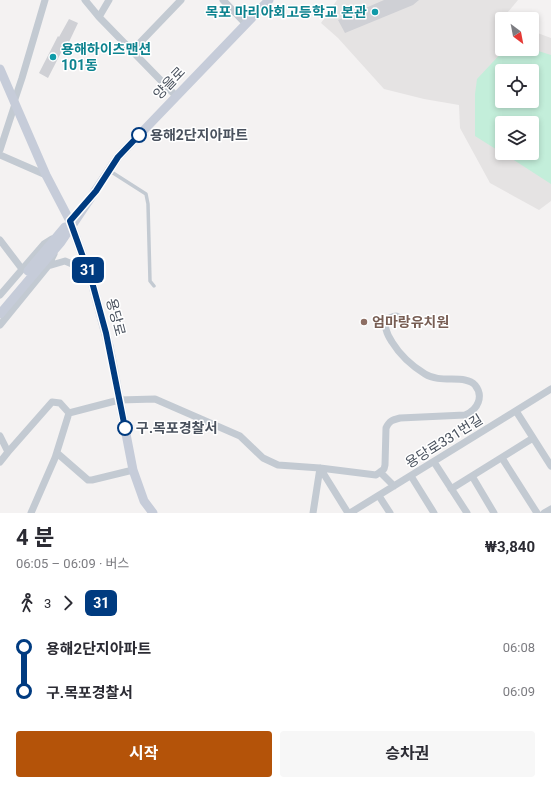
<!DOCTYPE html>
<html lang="ko">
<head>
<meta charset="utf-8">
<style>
  body { margin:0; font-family:Roboto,"Noto Sans KR",sans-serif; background:#f7f7f7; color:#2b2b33; height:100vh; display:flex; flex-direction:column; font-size:15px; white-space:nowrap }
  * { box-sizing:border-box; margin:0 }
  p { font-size:13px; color:#7c7c81 }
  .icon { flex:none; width:22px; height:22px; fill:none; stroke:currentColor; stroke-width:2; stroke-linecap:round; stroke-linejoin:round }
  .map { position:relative; height:513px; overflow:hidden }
  .panel { display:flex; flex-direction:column; background:#fff; flex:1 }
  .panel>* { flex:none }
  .badge { padding:0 8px; border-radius:6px; font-size:14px; line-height:26px }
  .needle { width:26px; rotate:148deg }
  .fabs { position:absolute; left:495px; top:12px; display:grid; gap:8px }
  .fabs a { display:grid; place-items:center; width:44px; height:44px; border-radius:4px; background:#fff; box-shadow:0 2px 6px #0003; font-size:20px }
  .map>.badge { position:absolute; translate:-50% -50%; box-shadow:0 0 0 2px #fff }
  .legs { display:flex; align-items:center; gap:6px; height:44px; padding:0 16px; font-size:13px }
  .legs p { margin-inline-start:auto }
  .head { display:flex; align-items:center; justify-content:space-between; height:68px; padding:0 16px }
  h1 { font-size:22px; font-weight:700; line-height:30px }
  .primary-button { display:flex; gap:8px; margin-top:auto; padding:8px 16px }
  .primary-button a { flex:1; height:46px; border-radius:4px; background:#b45309; color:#fff; font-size:16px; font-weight:700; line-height:46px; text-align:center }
  .primary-button a+a { background:#f7f7f7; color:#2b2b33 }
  ul { padding:0 16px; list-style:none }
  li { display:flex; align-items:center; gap:14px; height:44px; font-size:15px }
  li i { display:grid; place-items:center; width:6px; height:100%; margin:0 5px; background:currentColor }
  li i::after { content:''; width:10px; height:10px; margin:-5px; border:3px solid; border-radius:50%; background:#fff }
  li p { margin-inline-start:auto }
  li:first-child i { background:linear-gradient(#0000 50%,currentColor 0) }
  li:last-child i { background:linear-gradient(currentColor 50%,#0000 0) }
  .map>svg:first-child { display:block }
  .education { fill:#e5e3e3; fill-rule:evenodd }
  .green { fill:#c3eeda; fill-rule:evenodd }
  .building { fill:#cfd0d5 }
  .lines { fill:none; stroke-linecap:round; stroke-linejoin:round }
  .lane { stroke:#c3cad2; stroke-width:3.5 }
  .street { stroke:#c3cad2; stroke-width:7 }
  .secondary { stroke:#c6ccd9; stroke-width:9 }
  .line-1-casing { stroke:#fff; stroke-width:9 }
  .line-1 { stroke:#003b80; stroke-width:6 }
  .culture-dot { fill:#0f9aa8; stroke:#fff; stroke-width:1.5 }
  .stop-1-dot { fill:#fff; stroke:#003b80; stroke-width:2 }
  .education-dot { fill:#8d6e63; stroke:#fff; stroke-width:1.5 }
  .labels { text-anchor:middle; stroke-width:3; stroke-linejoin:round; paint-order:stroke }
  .culture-label { font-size:14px; font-weight:bold; fill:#0d838f; stroke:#fff; text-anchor:end }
  .street-label { font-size:14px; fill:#4a525e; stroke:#fff }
  .stop-label { font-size:14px; font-weight:bold; fill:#4a525e; stroke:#fff; text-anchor:start }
  .education-label { font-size:14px; font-weight:bold; fill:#785e54; stroke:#fff; text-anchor:start }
</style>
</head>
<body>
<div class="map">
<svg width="551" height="513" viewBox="0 0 551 513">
  <rect width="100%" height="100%" fill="#f4f2f2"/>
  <path class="education" d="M337,0H518L502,19V49H532V31L551,38V201L539,210L490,183L460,128L459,105L424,99L384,89L338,38L321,23ZM502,71H532V101H502ZM502,123H532V153H502Z"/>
  <path class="green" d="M505,49H532L551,55V184L503,153H532V123H502V153L475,136V94L477,79ZM502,71H532V101H502Z"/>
  <path class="building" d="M384,0H419L413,5L345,33L338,20Z
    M69,19L78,23L69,42L67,41L48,78L39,73L58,36L59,37Z"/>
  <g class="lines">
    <path class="lane" d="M110,171L146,194L148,204L150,281L154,286"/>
    <path class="street" d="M85,0L99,17L176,96
      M223,0L246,24
      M99,17L109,0
      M132,51L181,0
      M14,102L22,78L45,0
      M0,150L15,104
      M0,155L46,175
      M0,240L22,269
      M48,266L65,261L79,267L90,280
      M0,295L44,244L52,239
      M0,325L48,266L54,254
      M516,411L551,466
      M0,436L8,452
      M57,453L88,480H92L133,470
      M502,458L537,513
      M0,462L8,452L52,402L60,403L69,413L119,400L155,399L240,436L263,458L278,465L320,468L376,475L384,469L385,465L386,428C389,421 392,420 400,418L465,415C478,410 484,396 475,385C465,374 441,384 425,374C412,366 400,355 392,342C388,336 381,323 390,318C392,317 394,316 396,316C398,317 402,319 404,320
      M434,462L467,513
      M320,468L348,513
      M380,472L394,486
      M411,476L434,513
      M472,476L494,513
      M451,489L533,438
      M379,496L390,513
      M31,513L55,458L69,413
      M313,513L320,468
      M350,513L551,389
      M544,513L551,509"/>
    <path class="secondary" d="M0,69L46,175L70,221L92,282L109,346L133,470L144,501L153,513
      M28,271L65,227
      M0,314L61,242L118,157L269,0"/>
  </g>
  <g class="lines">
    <g class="line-1-casing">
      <path id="line-1" d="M125,428L106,333L92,282L70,221L96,191L118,157L139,135"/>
    </g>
    <use href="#line-1" class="line-1"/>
  </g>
  <g class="culture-dot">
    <circle cx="375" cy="12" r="4"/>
    <circle cx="53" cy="57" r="4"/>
  </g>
  <g class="stop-1-dot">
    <circle cx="139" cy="135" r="7"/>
    <circle cx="125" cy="428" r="7"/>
  </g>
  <circle class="education-dot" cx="364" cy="322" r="4"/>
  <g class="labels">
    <g class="culture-label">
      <text x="367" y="17">목포 마리아회고등학교 본관</text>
      <text x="61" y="54" text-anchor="start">용해하이츠맨션<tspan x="61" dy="16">101동</tspan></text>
    </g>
    <g class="street-label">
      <text transform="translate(169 83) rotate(-46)" y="5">양을로</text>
      <text transform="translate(116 317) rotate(75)" y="5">용당로</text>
      <text transform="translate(444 441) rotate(-32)" y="5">용당로331번길</text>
    </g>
    <g class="stop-label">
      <text x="150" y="140">용해2단지아파트</text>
      <text x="136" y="433">구.목포경찰서</text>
    </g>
    <g class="education-label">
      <text x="372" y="327">엄마랑유치원</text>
    </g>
  </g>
</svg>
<div class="fabs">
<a><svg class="needle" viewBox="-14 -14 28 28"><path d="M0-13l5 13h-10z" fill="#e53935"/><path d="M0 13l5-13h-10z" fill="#7c7c81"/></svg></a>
<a><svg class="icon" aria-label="locate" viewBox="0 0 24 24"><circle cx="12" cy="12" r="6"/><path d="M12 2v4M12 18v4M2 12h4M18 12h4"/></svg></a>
<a><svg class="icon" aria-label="layers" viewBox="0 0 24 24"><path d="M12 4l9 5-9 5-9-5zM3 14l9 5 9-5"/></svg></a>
</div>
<b class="badge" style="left:88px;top:270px;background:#003b80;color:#fff">31</b>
</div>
<section class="panel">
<div class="head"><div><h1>4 분</h1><p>06:05 – 06:09 · 버스</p></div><b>₩3,840</b></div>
<div class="legs"><svg class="icon" aria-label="walk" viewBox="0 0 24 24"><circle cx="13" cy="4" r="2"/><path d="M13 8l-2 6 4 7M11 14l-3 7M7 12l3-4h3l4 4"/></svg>3<svg class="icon" aria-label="forward" viewBox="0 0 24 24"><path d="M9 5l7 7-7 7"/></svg><b class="badge" style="background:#003b80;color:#fff">31</b></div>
<ul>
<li><i style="color:#003b80"></i><b>용해2단지아파트</b><p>06:08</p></li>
<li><i style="color:#003b80"></i><b>구.목포경찰서</b><p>06:09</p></li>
</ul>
<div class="primary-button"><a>시작</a><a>승차권</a></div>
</section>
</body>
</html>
